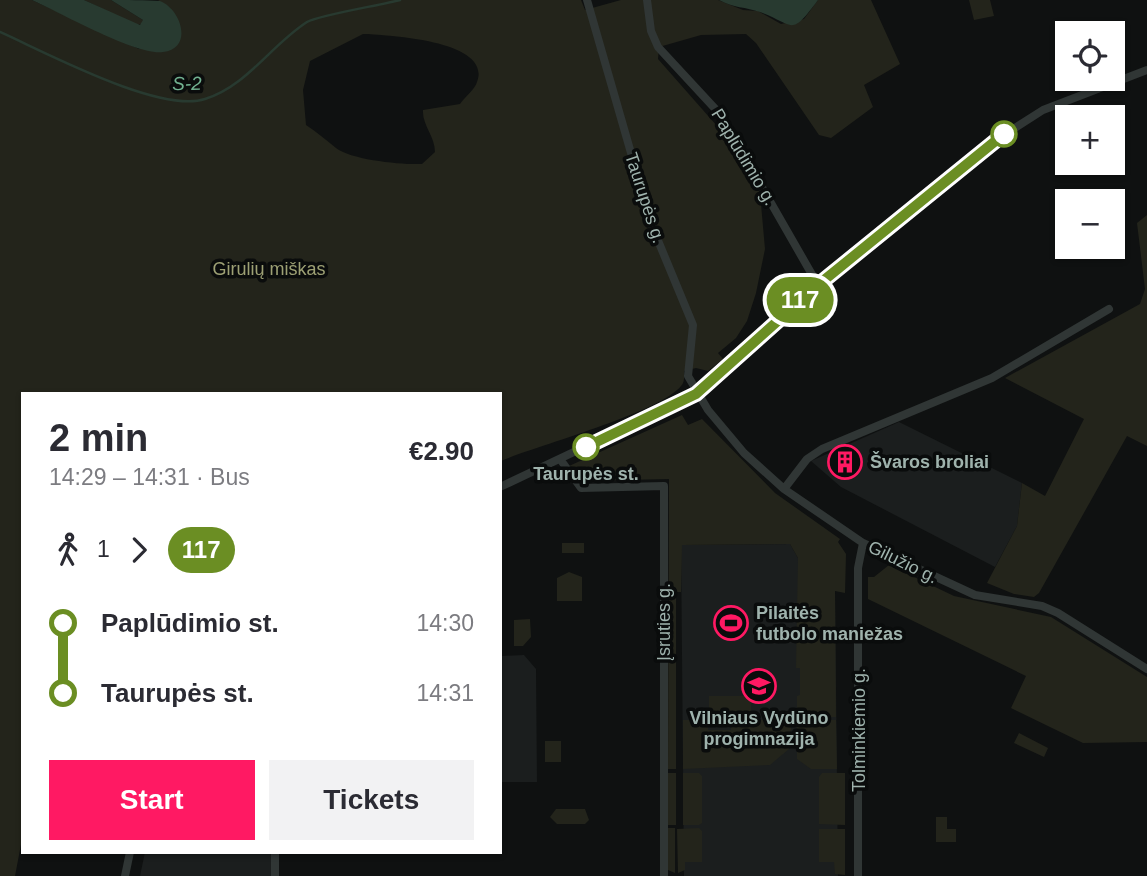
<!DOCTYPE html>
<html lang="en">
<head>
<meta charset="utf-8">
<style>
  body { margin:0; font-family:Helvetica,sans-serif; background:#f2f2f3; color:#2b2b33; height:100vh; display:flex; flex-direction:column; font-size:26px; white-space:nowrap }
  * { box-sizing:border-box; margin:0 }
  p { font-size:23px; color:#7c7c81 }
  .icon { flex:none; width:38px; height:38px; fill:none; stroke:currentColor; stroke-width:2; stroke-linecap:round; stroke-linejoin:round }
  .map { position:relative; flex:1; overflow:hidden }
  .side { position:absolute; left:21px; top:392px; width:481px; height:462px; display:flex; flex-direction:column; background:#fff; border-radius:0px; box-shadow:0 2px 5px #0004 }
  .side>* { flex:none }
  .badge { padding:0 14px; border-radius:23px; font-size:24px; line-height:46px }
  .controls { position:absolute; left:1055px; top:21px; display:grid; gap:14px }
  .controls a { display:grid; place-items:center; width:70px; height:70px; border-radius:0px; background:#fff; box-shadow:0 2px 5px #0004; font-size:35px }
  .map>.badge { position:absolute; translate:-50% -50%; box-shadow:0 0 0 4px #fff }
  .legs { display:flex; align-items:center; gap:10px; height:77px; padding:0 28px; font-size:23px }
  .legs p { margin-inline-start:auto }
  .summary { display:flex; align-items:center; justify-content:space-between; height:119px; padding:0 28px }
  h1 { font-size:38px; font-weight:600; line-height:52px }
  .cta { display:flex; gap:14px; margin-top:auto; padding:14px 28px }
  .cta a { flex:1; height:80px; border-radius:0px; background:#ff1963; color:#fff; font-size:28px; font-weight:600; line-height:80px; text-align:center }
  .cta a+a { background:#f2f2f3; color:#2b2b33 }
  ul { padding:0 28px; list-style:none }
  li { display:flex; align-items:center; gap:24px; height:70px; font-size:26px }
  li i { display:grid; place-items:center; width:10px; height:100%; margin:0 9px; background:currentColor }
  li i::after { content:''; width:18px; height:18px; margin:-9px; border:5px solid; border-radius:50%; background:#fff }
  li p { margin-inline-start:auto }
  li:first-child i { background:linear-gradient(#0000 50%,currentColor 0) }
  li:last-child i { background:linear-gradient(currentColor 50%,#0000 0) }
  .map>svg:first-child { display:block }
  .built { fill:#1b1e1e }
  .green { fill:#23241b; fill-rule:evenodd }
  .water { fill:#283a30 }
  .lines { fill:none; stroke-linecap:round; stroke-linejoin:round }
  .stream { stroke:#283a30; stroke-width:2.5 }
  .street { stroke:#303635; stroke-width:8 }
  .line-1-casing { stroke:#fff; stroke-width:16 }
  .line-1 { stroke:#6b8e23; stroke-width:10 }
  .stop-1-dot { fill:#fff; stroke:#6b8e23; stroke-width:3.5 }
  .labels { text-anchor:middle; stroke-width:7; stroke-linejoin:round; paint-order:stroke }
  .street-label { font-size:18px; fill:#9fb3ad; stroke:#0a0c0c }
  .park-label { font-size:18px; fill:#9da074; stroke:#0a0c0c }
  .poi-label { font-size:18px; font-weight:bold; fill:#9fb3ad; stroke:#0a0c0c; text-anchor:start }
  .stop-label { font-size:18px; font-weight:bold; fill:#9fb3ad; stroke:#0a0c0c }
  .water-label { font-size:19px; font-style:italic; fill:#72b291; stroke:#0a0c0c }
</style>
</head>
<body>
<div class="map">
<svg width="1147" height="876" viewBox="0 0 1147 876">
  <rect width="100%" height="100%" fill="#0f1111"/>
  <path class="built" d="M899,422L1022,483L1017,526L995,567L841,487L811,461Z
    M790,544L798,558L799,591H835L838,876H684L681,545Z
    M524,655L536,669L537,782H501V656Z
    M145,852H271V876H140Z"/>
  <path class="green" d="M0,0H32L139,49L171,9L158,0H581L585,10L621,0H718L743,10L758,11L781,24L804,19L818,0H871L900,64L864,85L873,107L831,138L819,135L756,43L746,34L701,35L659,47L658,59L717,126L760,193L765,249L756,293L747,321L736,338L718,353L723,359L708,371L696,368L684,371C684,376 685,382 681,386C659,413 538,445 501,461L500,394H23V834L15,876H0ZM363,34C386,35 493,40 477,82C475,89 465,97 460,104L423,110C422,125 435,136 435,152L422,164C403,165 351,160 336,148C326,140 317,132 306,125L303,90L310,61Z
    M84,0H111L143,20V24L136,25Z
    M969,0H990L994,16L974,20Z
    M1147,215V446L1127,436L1039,593L1034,597L1014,594L987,583L1017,526L1022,483L1045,496L1084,419L1005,378L1140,304L1145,289L1137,223Z
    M682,415L688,425L702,419L775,493L840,539L838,542L846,554L845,593L835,591L836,717H797V696L800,695V668H796L798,558L790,544L682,545L681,592H676V769H668L669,479L578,481L569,466Z
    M562,543H584V553H562Z
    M889,565L954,596L1051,617L1147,677V742L1083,743L1011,708L1026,676L868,599V577H874Z
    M569,572L582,577V601H557V578Z
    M530,619L531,637L523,646H514V620Z
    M709,696H751V717H709Z
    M683,720H708V730H731V720H792L789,749L770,765L683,769Z
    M797,720H836L837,769H811L797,759Z
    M1019,733L1048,748L1044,757L1014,743Z
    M545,741H561V762H545Z
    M667,773H676V825H668Z
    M683,773H699L702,776V823L699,825H683Z
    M822,773H845V825L819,824V777Z
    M556,809H585L589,820L585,824H557L550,817Z
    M936,817H947V829H956V842H936Z
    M668,828H675V873L668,870Z
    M699,828L702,831V862H685V870L678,873L677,829Z
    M819,829H845V875L835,874L834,862H819Z"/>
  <path class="water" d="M32,0H84L140,25L143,20L111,0C125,0 147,0 160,1C181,9 194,48 163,52C137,56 59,12 32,0Z
    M719,0H818C790,38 795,25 760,12C746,7 733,8 719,0Z"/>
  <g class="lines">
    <path class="stream" d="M0,32C45,52 160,114 205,99C247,86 271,45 307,22C319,15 382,5 400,0"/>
    <path class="street" d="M587,0L652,226L693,325L688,376L708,410L744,453L784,489L863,543L975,595L1042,606L1058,613L1147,669
      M647,0L651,31L658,47L720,114L818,285
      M560,459L581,488L664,486V876
      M500,487L696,394L818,285L987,146L1043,110L1147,70
      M784,489L807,459L822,449L992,378L1109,309
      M125,876L130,852
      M275,876V852
      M858,876V568L863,543"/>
  </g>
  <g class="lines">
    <g class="line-1-casing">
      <path id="line-1" d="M586,447L696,394L818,285L1004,134"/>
    </g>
    <use href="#line-1" class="line-1"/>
  </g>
  <defs>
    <g id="building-ring" transform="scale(1.75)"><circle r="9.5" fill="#0a0c0c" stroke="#ff1963" stroke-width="1.5"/><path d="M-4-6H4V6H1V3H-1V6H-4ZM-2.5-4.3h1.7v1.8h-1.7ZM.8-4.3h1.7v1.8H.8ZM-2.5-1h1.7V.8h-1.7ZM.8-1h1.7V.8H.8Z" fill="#ff1963"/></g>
    <g id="stadium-ring" transform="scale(1.75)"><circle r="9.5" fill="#0a0c0c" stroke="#ff1963" stroke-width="1.5"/><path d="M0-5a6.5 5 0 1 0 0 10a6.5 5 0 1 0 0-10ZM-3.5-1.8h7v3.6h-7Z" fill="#ff1963"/></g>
    <g id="school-ring" transform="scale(1.75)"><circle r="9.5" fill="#0a0c0c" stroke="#ff1963" stroke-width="1.5"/><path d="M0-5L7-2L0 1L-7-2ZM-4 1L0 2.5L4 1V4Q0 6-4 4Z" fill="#ff1963"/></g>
  </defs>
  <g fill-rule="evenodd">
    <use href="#building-ring" x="845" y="462"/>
    <use href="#stadium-ring" x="731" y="623"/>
    <use href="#school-ring" x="759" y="686"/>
  </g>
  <g class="stop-1-dot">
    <circle cx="1004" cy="134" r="12"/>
    <circle cx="586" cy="447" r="12"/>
  </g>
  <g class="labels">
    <g class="street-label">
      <text transform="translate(744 157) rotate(59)" y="6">Paplūdimio g.</text>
      <text transform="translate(645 198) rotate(72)" y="6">Taurupės g.</text>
      <text transform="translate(903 562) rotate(26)" y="6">Gilužio g.</text>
      <text transform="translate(664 622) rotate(-90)" y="6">Įsruties g.</text>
      <text transform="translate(859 730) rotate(-90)" y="6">Tolminkiemio g.</text>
    </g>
    <g class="park-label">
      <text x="269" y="275">Girulių miškas</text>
    </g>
    <g class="poi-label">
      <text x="870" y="468">Švaros broliai</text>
      <text x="756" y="619">Pilaitės<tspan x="756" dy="21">futbolo maniežas</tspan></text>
      <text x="759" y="724" text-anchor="middle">Vilniaus Vydūno<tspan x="759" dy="21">progimnazija</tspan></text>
    </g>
    <g class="stop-label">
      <text x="586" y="480">Taurupės st.</text>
    </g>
    <g class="water-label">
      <text transform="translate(187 83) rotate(-1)" y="7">S-2</text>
    </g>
  </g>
</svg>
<div class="controls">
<a><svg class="icon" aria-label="locate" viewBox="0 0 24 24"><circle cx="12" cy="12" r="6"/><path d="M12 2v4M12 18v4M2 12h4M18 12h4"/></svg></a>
<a>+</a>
<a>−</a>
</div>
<b class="badge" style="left:800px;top:300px;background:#6b8e23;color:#fff">117</b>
<section class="side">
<div class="summary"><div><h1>2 min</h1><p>14:29 – 14:31 · Bus</p></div><b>€2.90</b></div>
<div class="legs"><svg class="icon" aria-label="walk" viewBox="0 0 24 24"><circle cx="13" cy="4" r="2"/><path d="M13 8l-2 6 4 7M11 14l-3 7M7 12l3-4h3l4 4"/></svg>1<svg class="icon" aria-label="forward" viewBox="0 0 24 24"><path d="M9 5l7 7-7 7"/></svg><b class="badge" style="background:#6b8e23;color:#fff">117</b></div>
<ul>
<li><i style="color:#6b8e23"></i><b>Paplūdimio st.</b><p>14:30</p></li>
<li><i style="color:#6b8e23"></i><b>Taurupės st.</b><p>14:31</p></li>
</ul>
<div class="cta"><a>Start</a><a>Tickets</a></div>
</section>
</div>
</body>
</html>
